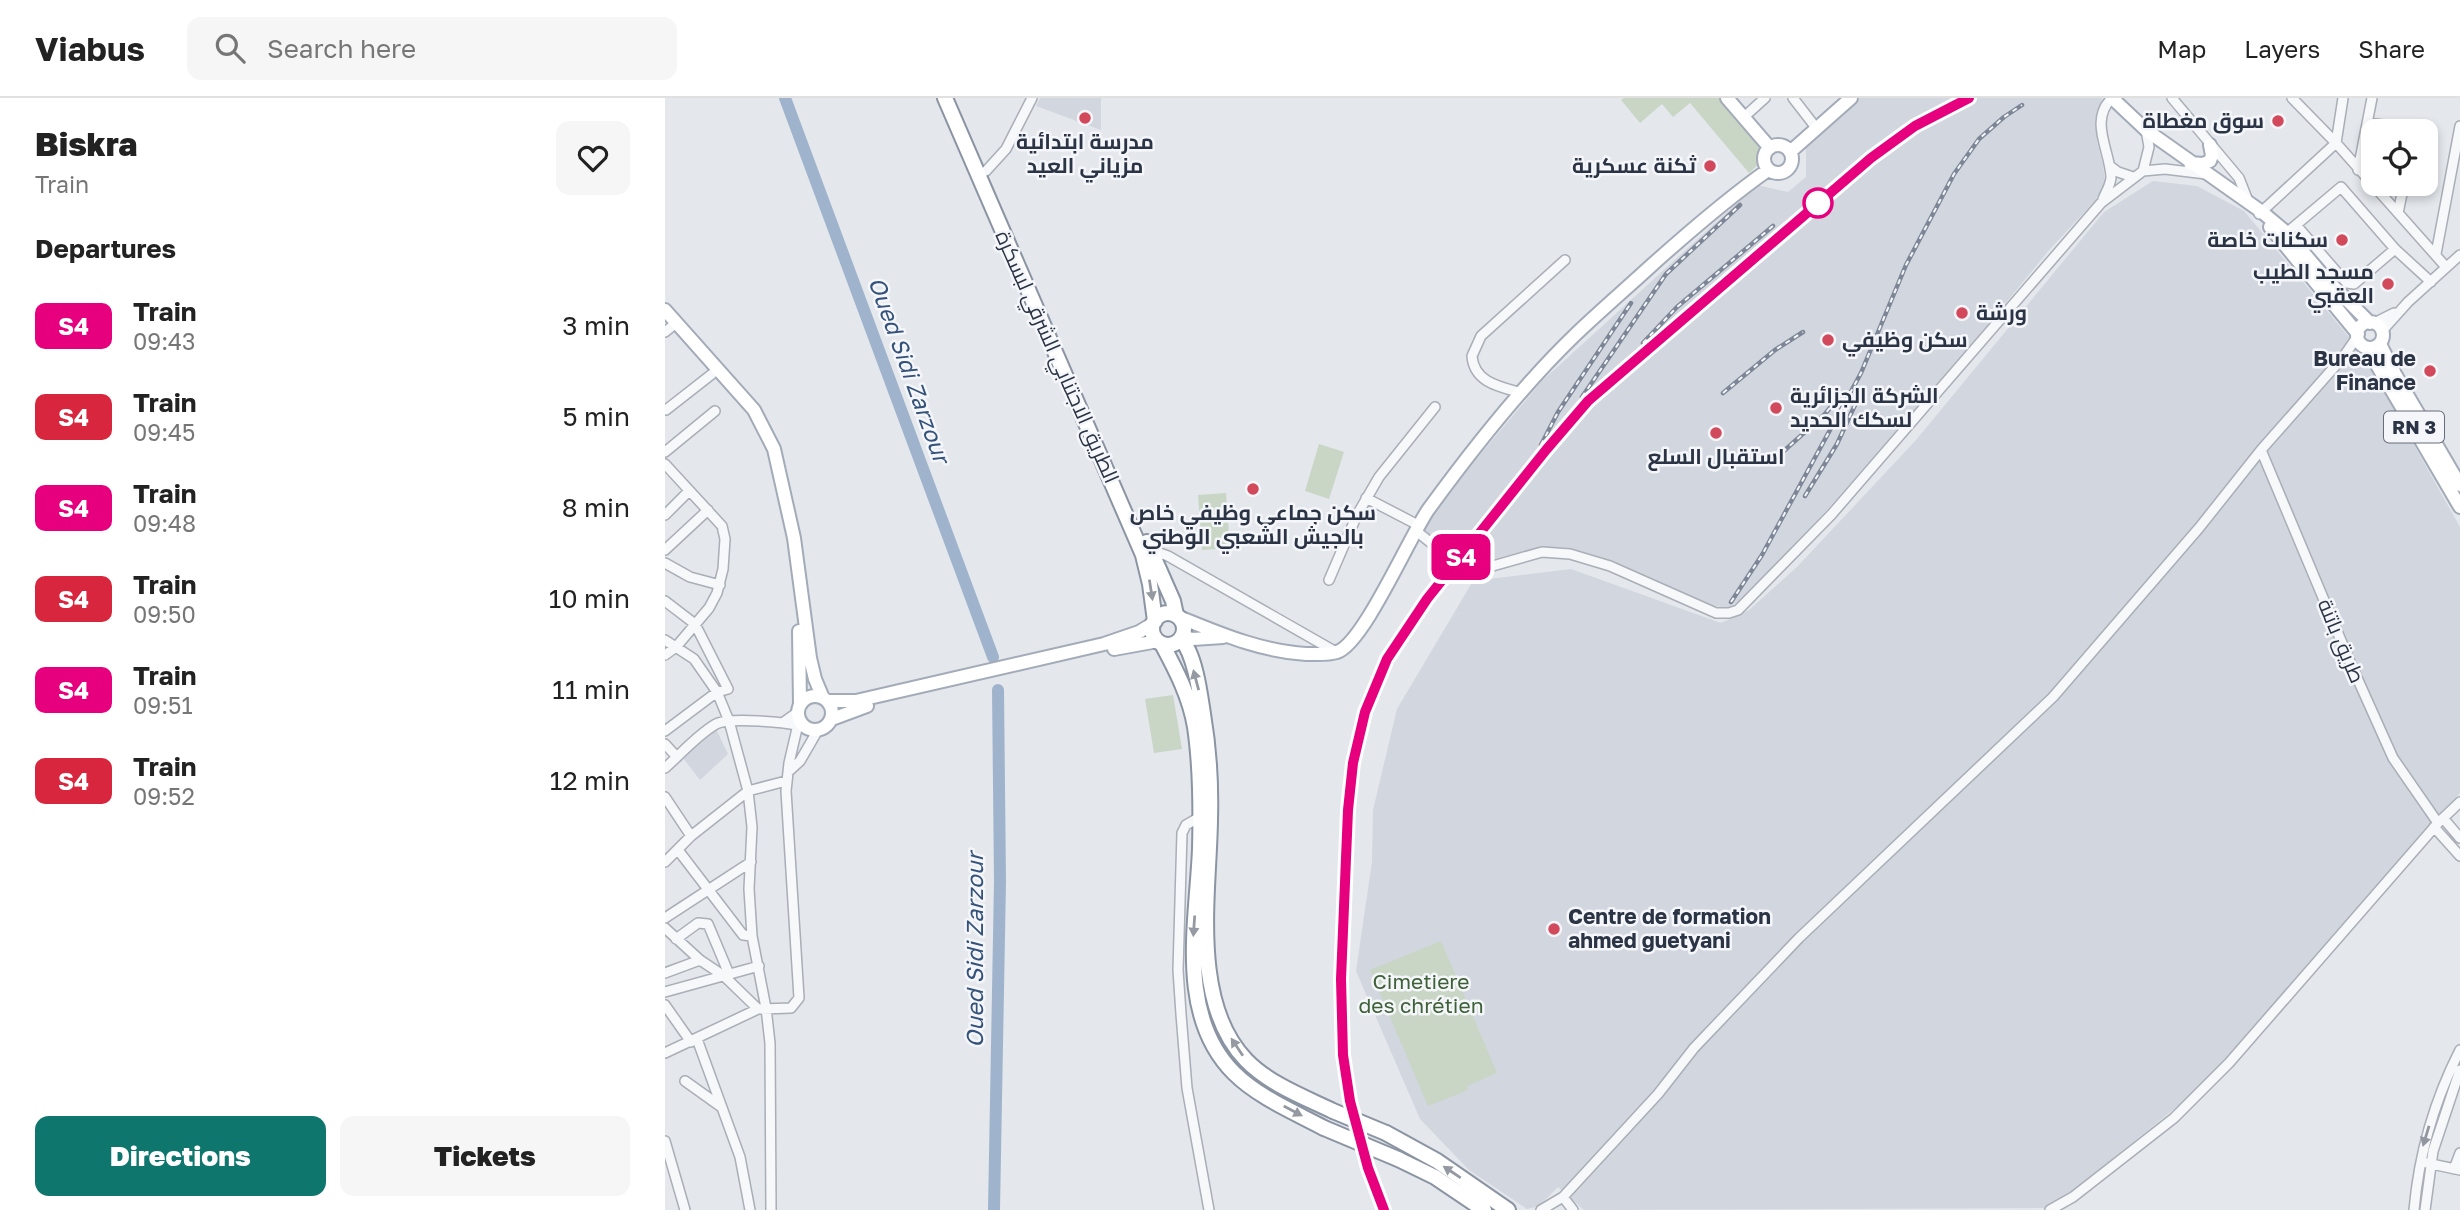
<!DOCTYPE html>
<html lang="en">
<head>
<meta charset="utf-8">
<style>
  body { margin:0; font-family:"Golos Text",Cairo,sans-serif; background:#f6f6f6; color:#222; height:100vh; display:flex; flex-direction:column; font-size:26px; white-space:nowrap }
  * { box-sizing:border-box; margin:0 }
  p { font-size:23px; color:#767676 }
  .icon { flex:none; width:38px; height:38px; fill:none; stroke:currentColor; stroke-width:2; stroke-linecap:round; stroke-linejoin:round }
  .map { position:relative; flex:1; overflow:hidden }
  .panel { display:flex; flex-direction:column; background:#fff; width:665px }
  .panel>* { flex:none }
  .badge { padding:0 14px; border-radius:10px; font-size:24px; line-height:46px }
  .fabs { position:absolute; left:1696px; top:21px; display:grid; gap:14px }
  .fabs a { display:grid; place-items:center; width:77px; height:77px; border-radius:14px; background:#fff; box-shadow:0 4px 10px #0003; font-size:35px }
  .map>.badge { position:absolute; translate:-50% -50%; box-shadow:0 0 0 4px #fff }
  h2 { padding:0 35px; font-size:26px; line-height:63px }
  .round { display:grid; place-items:center; flex:none; width:74px; height:74px; border-radius:14px; background:#f6f6f6 }
  .headline { display:flex; align-items:center; justify-content:space-between; height:119px; padding:0 35px }
  h1 { font-size:33px; font-weight:800; line-height:52px }
  .action { display:flex; gap:14px; margin-top:auto; padding:14px 35px }
  .action a { flex:1; height:80px; border-radius:14px; background:#0f766e; color:#fff; font-size:28px; font-weight:800; line-height:80px; text-align:center }
  .action a+a { background:#f6f6f6; color:#222 }
  ul { padding:0; list-style:none }
  li { display:flex; align-items:center; gap:21px; height:91px; padding:0 35px }
  li div { flex:1 }
  li b { display:block; font-size:26px }
  li em { font-style:normal }
  li .badge { min-width:77px; font-weight:700; text-align:center }
  header { display:flex; align-items:center; gap:42px; box-sizing:border-box; height:98px; padding:0 35px; background:#fff; border-bottom:2px solid #e0e0e0 }
  header strong { font-size:33px }
  nav { display:flex; gap:38px; margin-inline-start:auto; font-size:24px }
  .search { width:490px; height:63px; background:#f6f6f6; display:flex; align-items:center; gap:18px; box-sizing:border-box; padding:0 24px; border-radius:14px; color:#767676; font-size:26px }
  main { display:flex; flex:1; min-height:0 }
  .map>svg:first-child { display:block }
  .built { fill:#d2d6de }
  .green { fill:#c9d6c5 }
  .lines { fill:none; stroke-linecap:round; stroke-linejoin:round }
  .river { stroke:#9fb4cc; stroke-width:12 }
  .minor-casing { stroke:#a9aeb7; stroke-width:12 }
  .major-casing { stroke:#a3abb8; stroke-width:16 }
  .highway-casing { stroke:#8b94a3; stroke-width:18 }
  .minor { stroke:#f7f8fa; stroke-width:9 }
  .major { stroke:#fff; stroke-width:12 }
  .highway { stroke:#fff; stroke-width:14 }
  .rail-casing { stroke:#7d8696; stroke-width:4.5 }
  .rail { stroke:#f4f6f9; stroke-width:2; stroke-dasharray:5; stroke-linecap:butt }
  .highway-bridge-casing { stroke:#8b94a3; stroke-width:18; stroke-linecap:butt }
  .highway-bridge { stroke:#fff; stroke-width:14 }
  .oneway { fill:#959aa2 }
  .oneway2 { fill:#9196a0 }
  .line-casing { stroke:#fff; stroke-width:16 }
  .line { stroke:#e6007e; stroke-width:10 }
  .poi-dot { fill:#d1495b; stroke:#f4f6f9; stroke-width:2.5 }
  .stop-dot { fill:#fff; stroke:#e6007e; stroke-width:3.5 }
  .labels { text-anchor:middle; stroke-width:5; stroke-linejoin:round; paint-order:stroke }
  .shield { fill:#f4f6f9; stroke:#676e7b; stroke-width:2 }
  .shield-label { font-size:19px; font-weight:bold; fill:#2b3445 }
  .poi-label { font-size:21px; font-weight:bold; fill:#2b3445; stroke:#f4f6f9; text-anchor:end }
  .street-label { font-size:21px; fill:#2b3445; stroke:#f4f6f9 }
  .park-label { font-size:21px; fill:#3f6138; stroke:#f4f6f9 }
  .water-label { font-size:23px; font-style:italic; fill:#34527a; stroke:#f4f6f9 }
</style>
</head>
<body>
<header>
<strong>Viabus</strong>
<div class="search"><svg class="icon" aria-label="search" viewBox="0 0 24 24"><circle cx="10" cy="10" r="6"/><path d="M15 15l6 6"/></svg>Search here</div>
<nav><a>Map</a><a>Layers</a><a>Share</a></nav>
</header>
<main>
<section class="panel">
<div class="headline"><div><h1>Biskra</h1><p>Train</p></div><a class="round"><svg class="icon" aria-label="heart" viewBox="0 0 24 24"><path d="M12 20l-8-8c-3-5 5-10 8-4 3-6 11-1 8 4z"/></svg></a></div>
<h2>Departures</h2>
<ul>
<li><span class="badge" style="background:#e6007e;color:#fff">S4</span><div><b>Train</b><p>09:43</p></div><em>3 min</em></li>
<li><span class="badge" style="background:#d7263d;color:#fff">S4</span><div><b>Train</b><p>09:45</p></div><em>5 min</em></li>
<li><span class="badge" style="background:#e6007e;color:#fff">S4</span><div><b>Train</b><p>09:48</p></div><em>8 min</em></li>
<li><span class="badge" style="background:#d7263d;color:#fff">S4</span><div><b>Train</b><p>09:50</p></div><em>10 min</em></li>
<li><span class="badge" style="background:#e6007e;color:#fff">S4</span><div><b>Train</b><p>09:51</p></div><em>11 min</em></li>
<li><span class="badge" style="background:#d7263d;color:#fff">S4</span><div><b>Train</b><p>09:52</p></div><em>12 min</em></li>
</ul>
<div class="action"><a>Directions</a><a>Tickets</a></div>
</section>
<div class="map">
<svg width="1795" height="1112" viewBox="0 0 1795 1112">
  <rect width="100%" height="100%" fill="#e4e7ec"/>
  <path class="built" d="M375,0H436V32L371,8Z
    M1195,0H1436L1438,2L1432,22V44L1438,67L1440,84L1430,103L1385,151L1303,251L1162,412L1075,503L1062,510L1046,507L941,461L904,450L876,449L813,465H801L757,431L808,365L877,283L1092,87L1123,94L1141,79V48Z
    M1488,83L1532,88L1579,113L1698,256L1795,429V695L1555,974L1386,1110L919,1112L893,1089L874,1108L862,1111L804,1072L755,1021L691,873L707,764L708,712L732,611L808,483L906,471L1056,525L1084,512L1132,469L1251,342L1439,114Z
    M51,631L63,656L35,682L18,660Z"/>
  <path class="green" d="M959,0H1054L1096,50V64L1084,75L1025,5L1008,19L997,6L975,25L956,2Z
    M654,346L679,354L664,401L640,393Z
    M561,395L565,450L537,452L533,397Z
    M508,597L517,651L489,655L480,601Z
    M776,843L832,975L802,988L803,992L763,1008L705,872Z"/>
  <g class="lines">
    <path class="river" d="M120,0L328,559
      M329,1112L335,783L333,592"/>
    <g class="minor-casing">
      <path id="minor" d="M1128,0L1152,31
        M1507,0L1574,80L1583,103
        M1627,0L1671,45L1781,169
        M1079,19L1100,0
        M1702,25L1742,30L1747,33
        M1445,68L1453,74L1468,79
        M1693,72L1707,0
        M321,73L341,51L367,0
        M1478,73L1484,49L1481,32
        M1438,101C1441,94 1445,88 1446,80C1446,54 1423,23 1447,0
        M1733,115L1739,86
        M1594,116L1671,45L1678,0
        M1631,127L1670,172
        M1619,137L1676,89L1730,151L1766,184
        M1771,156L1795,28
        M1660,180L1670,172L1682,185L1689,186L1730,151
        M1709,225L1729,215
        M1717,233L1743,204L1795,157
        M0,234L11,225
        M857,295C836,289 809,285 807,258L816,238L900,162
        M1,312L47,276
        M1596,352L1685,564L1728,660L1773,725
        M0,354L50,313
        M0,366L57,428L60,441L58,471L52,495L44,510L11,549L0,557
        M701,400L753,427
        M0,417L24,393
        M750,432L791,465L802,471H817L877,454L905,456L945,468L1051,515H1064L1073,512L1166,417L1436,105L1478,73L1500,71L1541,76
        M0,452L43,412
        M486,452L503,458L671,554
        M0,465L25,479L55,487
        M664,482L692,417L714,379L770,309
        M0,503L30,526L63,591L52,594L0,633
        M0,542L29,561L52,594L64,623L83,693L87,729L84,791L87,838L101,910L105,945L106,1112
        M119,624L133,614
        M0,646L12,659
        M0,670C16,656 32,637 51,626C64,619 124,624 139,629
        M123,674L135,663L153,632
        M0,699L26,738
        M535,719L521,727L517,735L513,872L516,916L522,990L544,1112
        M1778,720L1795,740
        M1769,729L1795,758
        M13,752L78,837L87,838
        M0,764L26,738L83,693L121,683
        M0,820L86,764
        M0,830L35,862L59,878L93,911
        M11,841L33,825L43,826L64,876
        M0,875L35,862
        M0,894L94,868
        M0,907L26,944
        M32,941L75,1059L85,1112
        M0,955L93,911L126,910L134,900L121,693L124,665L134,622
        M20,983L55,1008
        M0,1043L20,1112
        M1762,1065L1795,1072
        M1789,1071L1795,1055
        M898,1099L908,1112
        M876,1112L898,1099L993,996L1029,950L1134,840L1388,599L1534,430L1596,352L1679,258L1692,239
        M1385,1112L1408,1099L1509,1020L1564,965L1773,725L1795,704
        M1749,1112C1754,1056 1769,1003 1795,952
        M1760,1112L1768,1053L1795,972"/>
    </g>
    <g class="major-casing">
      <path id="major" d="M1062,0L1105,50
        M1447,0L1481,32L1597,114L1622,135L1660,180L1705,225
        M1099 61a14 14 0 1 1 28 0a14 14 0 1 1-28 0Z
        M1125,54L1186,0
        M1525,65L1538,66L1545,63L1547,57L1545,47
        M1605,129L1693,236
        M0,212L89,312L109,351L129,440L145,560L150,581L158,600
        M1692 237a13 13 0 1 1 26 0a13 13 0 1 1-26 0Z
        M1715,246L1730,276L1795,387
        M1702,250L1795,409
        M514,519C556,536 595,553 641,556C651,556 663,557 672,554C698,546 744,440 763,412C806,353 857,288 910,237C935,213 962,190 988,166C1025,133 1063,100 1103,72
        M134,533L135,607
        M517,539L528,541L558,539
        M449,551L493,543
        M133 615a17 17 0 1 1 34 0a17 17 0 1 1-34 0Z
        M162,603H191L439,546L474,534L489,525
        M167,621L202,608"/>
    </g>
    <g class="highway-casing">
      <path id="highway" d="M280,0L478,457L485,486L490,523
        M482,444L508,503L511,517
        M487 531a16 16 0 1 1 32 0a16 16 0 1 1-32 0Z
        M516,541C530,556 535,596 538,616C544,651 546,687 545,722C544,795 525,904 581,962C604,986 639,999 668,1013
        M497,546C511,572 525,599 530,629C536,669 536,711 535,751C532,824 511,917 569,975C593,999 629,1014 659,1030
        M721,1035L772,1063L843,1112
        M733,1061L770,1079L819,1112"/>
    </g>
    <use href="#minor" class="minor"/>
    <use href="#major" class="major"/>
    <use href="#highway" class="highway"/>
    <g class="rail-casing">
      <path id="rail" d="M978,245L1012,209L1108,128
        M1058,295L1110,252L1138,234
        M917,299L1001,176L1075,107
        M876,347L893,314L966,205
        M1110,361L1160,316L1177,295
        M1140,398L1172,346L1196,294
        M1066,504L1097,457L1196,275L1241,167L1289,76L1314,41L1339,19L1357,7
        M719,1112L703,1070L685,1003L678,957L676,881L683,712L688,665L700,614L722,561L762,501L881,352L923,303L1206,60L1238,35L1304,0"/>
    </g>
    <use href="#rail" class="rail"/>
    <g class="highway-bridge-casing">
      <path id="highway-bridge" d="M668,1013L721,1035
        M659,1030L733,1061"/>
    </g>
    <use href="#highway-bridge" class="highway-bridge"/>
  </g>
  <defs><path id="oneway-solid" d="M-6-.8H1V-3.2L6.5 0L1 3.2V.8H-6Z" transform="scale(1.75)"/></defs>
  <g class="oneway">
    <use href="#oneway-solid" transform="translate(486 492) rotate(81)"/>
    <use href="#oneway-solid" transform="translate(531 582) rotate(-105)"/>
    <use href="#oneway-solid" transform="translate(529 828) rotate(94)"/>
    <use href="#oneway-solid" transform="translate(572 949) rotate(-124)"/>
    <use href="#oneway-solid" transform="translate(628 1013) rotate(28)"/>
    <use href="#oneway-solid" transform="translate(787 1074) rotate(-146)"/>
  </g>
  <use class="oneway2" href="#oneway-solid" transform="translate(1761 1038) rotate(107)"/>
  <g class="lines">
    <g class="line-casing">
      <path id="line" d="M719,1112L703,1070L685,1003L678,957L676,881L683,712L688,665L700,614L722,561L762,501L881,352L923,303L1206,60L1250,28L1304,0"/>
    </g>
    <use href="#line" class="line"/>
  </g>
  <g class="poi-dot">
    <circle cx="420" cy="20" r="7"/>
    <circle cx="1613" cy="23" r="7"/>
    <circle cx="1045" cy="68" r="7"/>
    <circle cx="1677" cy="142" r="7"/>
    <circle cx="1723" cy="186" r="7"/>
    <circle cx="1297" cy="215" r="7"/>
    <circle cx="1163" cy="242" r="7"/>
    <circle cx="1765" cy="273" r="7"/>
    <circle cx="1111" cy="310" r="7"/>
    <circle cx="1051" cy="335" r="7"/>
    <circle cx="588" cy="391" r="7"/>
    <circle cx="889" cy="831" r="7"/>
  </g>
  <circle class="stop-dot" cx="1153" cy="105" r="14"/>
  <g class="labels">
    <rect class="shield" x="1719" y="313.5" width="60" height="31" rx="5"/>
    <g class="shield-label">
      <text x="1749" y="336">RN 3</text>
    </g>
    <g class="poi-label">
      <text x="1599" y="30">سوق مغطاة</text>
      <text x="420" y="51" text-anchor="middle">مدرسة ابتدائية<tspan x="420" dy="24">مزياني العيد</tspan></text>
      <text x="1031" y="75">ثكنة عسكرية</text>
      <text x="1663" y="149">سكنات خاصة</text>
      <text x="1709" y="181">مسجد الطيب<tspan x="1709" dy="24">العقبي</tspan></text>
      <text x="1311" y="222" text-anchor="start">ورشة</text>
      <text x="1177" y="249" text-anchor="start">سكن وظيفي</text>
      <text x="1751" y="268">Bureau de<tspan x="1751" dy="24">Finance</tspan></text>
      <text x="1125" y="305" text-anchor="start">الشركة الجزائرية<tspan x="1125" dy="24">لسكك الحديد</tspan></text>
      <text x="1051" y="366" text-anchor="middle">استقبال السلع</text>
      <text x="588" y="422" text-anchor="middle">سكن جماعي وظيفي خاص<tspan x="588" dy="24">بالجيش الشعبي الوطني</tspan></text>
      <text x="903" y="826" text-anchor="start">Centre de formation<tspan x="903" dy="24">ahmed guetyani</tspan></text>
    </g>
    <g class="street-label">
      <text transform="translate(392 259) rotate(66)" y="7">الطريق الاجتنابي الشرقي لبسكرة</text>
      <text transform="translate(1676 543) rotate(67)" y="7">طريق باتنة</text>
    </g>
    <g class="park-label">
      <text x="756" y="891">Cimetiere<tspan x="756" dy="24">des chrétien</tspan></text>
    </g>
    <g class="water-label">
      <text transform="translate(244 272) rotate(70)" y="8">Oued Sidi Zarzour</text>
      <text transform="translate(310 852) rotate(-90)" y="8">Oued Sidi Zarzour</text>
    </g>
  </g>
</svg>
<div class="fabs">
<a><svg class="icon" aria-label="locate" viewBox="0 0 24 24"><circle cx="12" cy="12" r="6"/><path d="M12 2v4M12 18v4M2 12h4M18 12h4"/></svg></a>
</div>
<b class="badge" style="left:796px;top:459px;background:#e6007e;color:#fff">S4</b>
</div>
</main>
</body>
</html>
